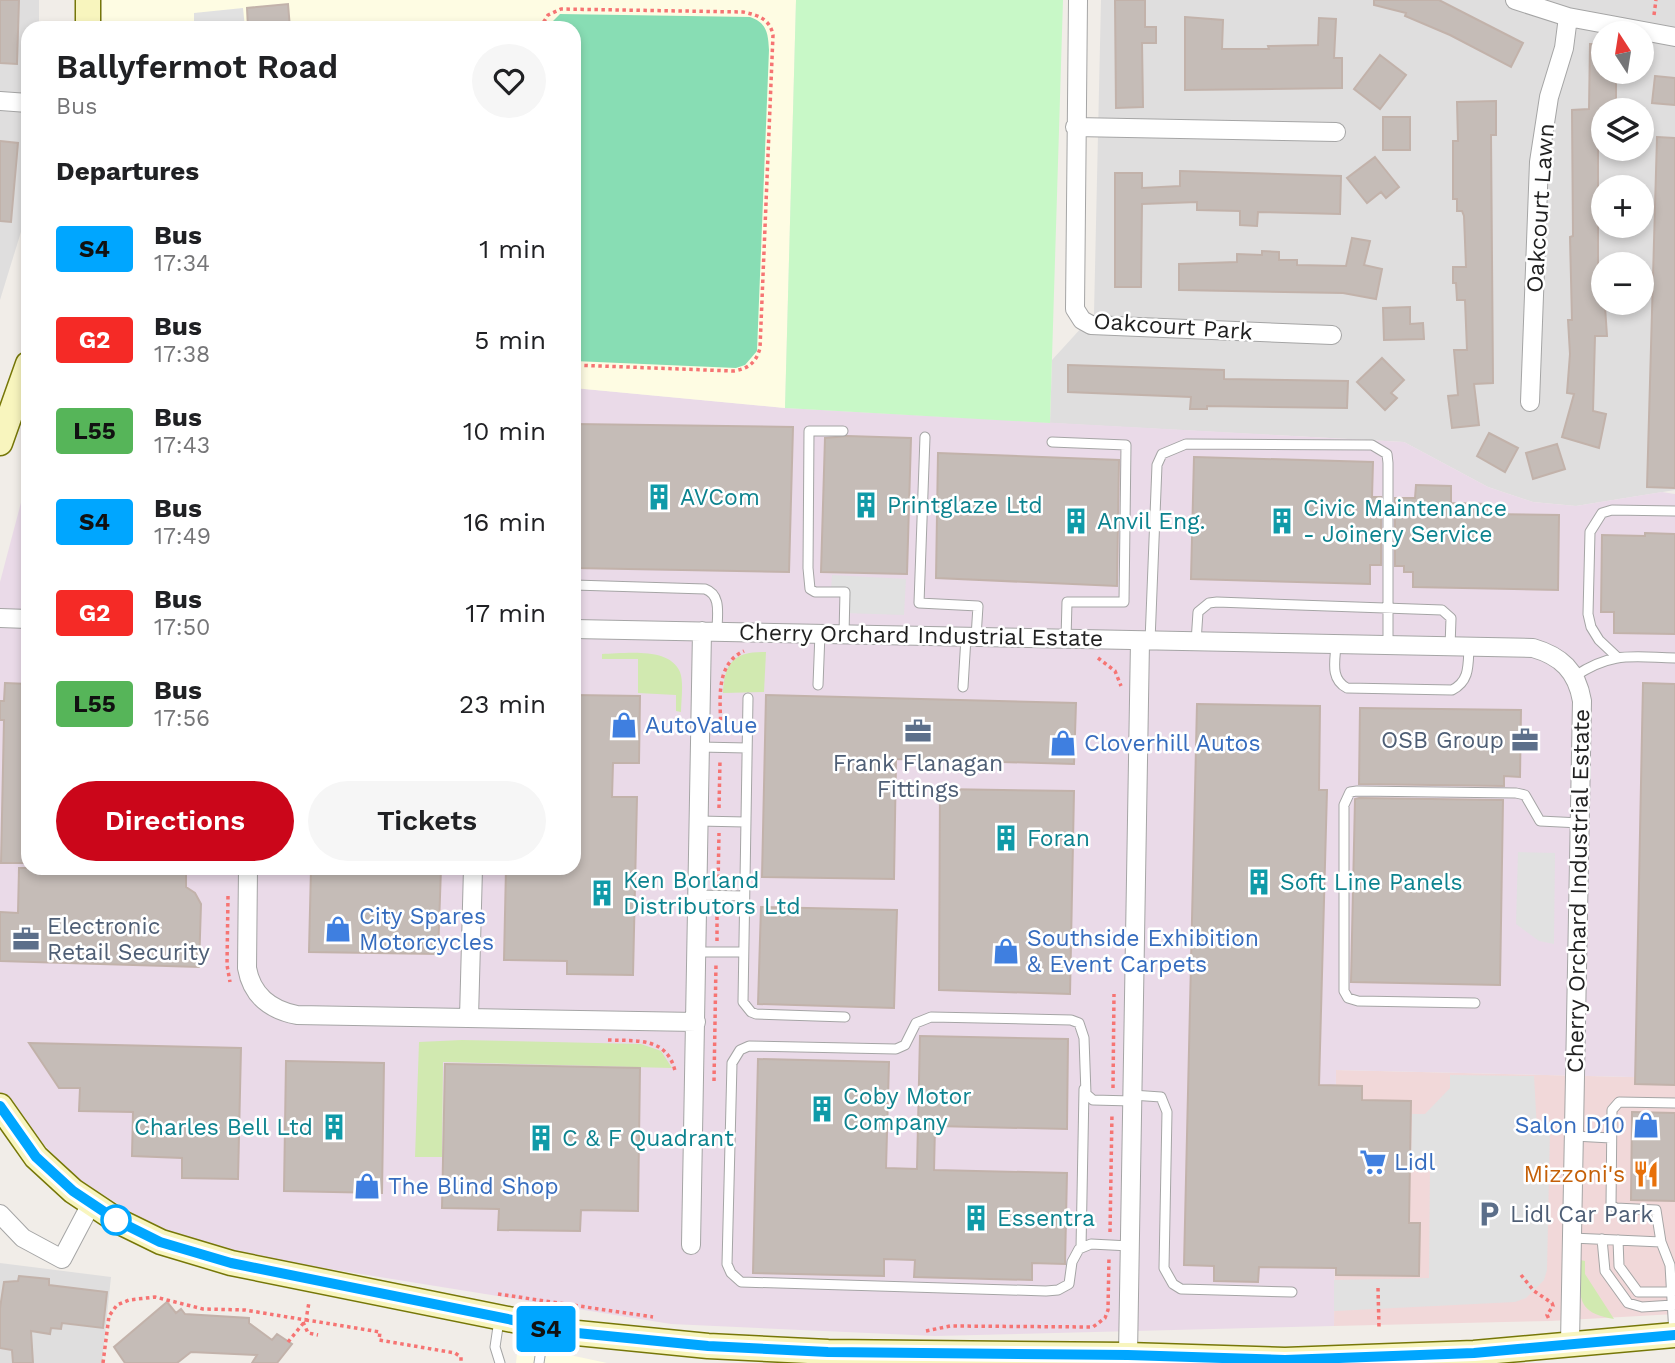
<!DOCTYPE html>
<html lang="en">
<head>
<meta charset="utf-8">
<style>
  body { margin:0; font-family:"Work Sans",sans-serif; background:#f6f6f6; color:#202124; height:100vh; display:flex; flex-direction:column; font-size:26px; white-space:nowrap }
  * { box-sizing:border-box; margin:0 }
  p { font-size:23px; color:#757577 }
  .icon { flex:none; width:38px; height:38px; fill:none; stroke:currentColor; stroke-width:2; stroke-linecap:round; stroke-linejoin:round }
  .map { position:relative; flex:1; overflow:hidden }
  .side { position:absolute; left:21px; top:21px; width:560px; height:854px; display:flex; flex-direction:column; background:#fff; border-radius:21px; box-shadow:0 4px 10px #0003 }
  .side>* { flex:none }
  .badge { padding:0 14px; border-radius:5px; font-size:24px; line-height:46px }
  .needle { width:46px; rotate:348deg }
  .controls { position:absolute; left:1591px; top:21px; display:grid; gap:14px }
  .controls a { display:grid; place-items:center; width:63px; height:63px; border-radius:50%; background:#fff; box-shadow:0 4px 10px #0003; font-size:35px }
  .map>.badge { position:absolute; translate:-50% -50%; box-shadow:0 0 0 4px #fff }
  h2 { padding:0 35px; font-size:26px; line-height:63px }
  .round { display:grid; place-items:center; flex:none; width:74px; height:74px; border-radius:37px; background:#f6f6f6 }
  .headline { display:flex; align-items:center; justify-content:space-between; height:119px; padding:0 35px }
  h1 { font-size:33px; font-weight:600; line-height:52px }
  .action { display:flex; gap:14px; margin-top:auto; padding:14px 35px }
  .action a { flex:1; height:80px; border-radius:42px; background:#cb061a; color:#fff; font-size:28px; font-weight:600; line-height:80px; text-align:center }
  .action a+a { background:#f6f6f6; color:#202124 }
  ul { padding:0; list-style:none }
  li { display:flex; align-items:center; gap:21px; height:91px; padding:0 35px }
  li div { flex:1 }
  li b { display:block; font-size:26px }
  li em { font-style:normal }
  li .badge { min-width:77px; font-weight:700; text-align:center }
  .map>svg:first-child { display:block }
  .residential { fill:#dfdede; fill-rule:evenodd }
  .commercial { fill:#f1d8d9 }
  .industrial { fill:#eadae8 }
  .education { fill:#fefce3 }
  .grass { fill:#d1e9b0 }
  .park { fill:#c8f8c7 }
  .pitch { fill:#88ddb4 }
  .parking { fill:#e1e1e1 }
  .building { fill:#c5bcb7; stroke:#c2b2aa; stroke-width:2 }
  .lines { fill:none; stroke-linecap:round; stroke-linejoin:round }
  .lane-casing { stroke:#a5a5a5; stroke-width:11 }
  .street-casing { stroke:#a5a5a5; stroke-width:20 }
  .secondary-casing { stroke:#767708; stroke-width:27 }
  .path { stroke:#f67473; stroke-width:3.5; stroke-dasharray:3.5 3.5; stroke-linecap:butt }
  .lane { stroke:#fff; stroke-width:9 }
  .street { stroke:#fff; stroke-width:18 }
  .secondary { stroke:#f8f5be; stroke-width:24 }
  .line-casing { stroke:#fff; stroke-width:16 }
  .line { stroke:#00a6ff; stroke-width:10 }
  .stop-dot { fill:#fff; stroke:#00a6ff; stroke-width:3.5 }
  .labels { text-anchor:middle; stroke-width:5; stroke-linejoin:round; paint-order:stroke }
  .street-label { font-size:23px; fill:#212121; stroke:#fff }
  .culture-label { font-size:23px; fill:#0d838f; stroke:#fff; text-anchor:start }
  .shop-label { font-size:23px; fill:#366cbe; stroke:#fff; text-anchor:start }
  .service-label { font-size:23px; fill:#4e5e75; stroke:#fff; text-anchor:start }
  .food-label { font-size:23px; fill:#c56008; stroke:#fff; text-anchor:end }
</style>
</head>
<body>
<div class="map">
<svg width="1675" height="1363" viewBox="0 0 1675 1363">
  <rect width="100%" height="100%" fill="#f1ede8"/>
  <path class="residential" d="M0,0H39V28H28V209L0,300Z
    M1101,0H1675V490L1576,506L1533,502L1488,487L1404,442L1050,423L1052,360L1094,314ZM1603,33H1642V72H1603ZM1603,110H1642V149H1603ZM1603,187H1642V226H1603ZM1603,264H1642V303H1603Z
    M0,1263L111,1277L102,1363H0Z"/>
  <path class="commercial" d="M1336,1070L1675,1078V1314L1550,1321L1334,1326Z"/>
  <path class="industrial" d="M574,388L785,408L1404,442L1488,487L1533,502L1576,506L1662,492L1675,494V1078L1336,1070L1334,1326L935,1336L671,1324L243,1255L164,1232L79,1180L17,1118L0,1092V582L28,476V868H574Z"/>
  <path class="education" d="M102,0H796L785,408L574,388V28H102Z
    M518,1344L607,1363H516Z"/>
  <path class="grass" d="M766,652L764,692L723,693C724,662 735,651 766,652Z
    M602,654C623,654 669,646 680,672C684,683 681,700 681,712L676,711V695L638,693V659H602Z
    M462,1040L641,1044L661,1051L672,1068L443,1062L442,1157H415L419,1042Z
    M1580,1260L1585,1261V1274L1614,1319C1574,1313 1580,1295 1580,1260Z"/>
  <path class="park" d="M796,0H1063L1050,423L785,408Z"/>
  <path class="pitch" d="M560,14L750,17C767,23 768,33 769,50L757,351L745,365L736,368L574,361V28H546Z"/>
  <path class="parking" d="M243,8L245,28H194V13Z
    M832,575L906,579L904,615L844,613L845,593L831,592Z
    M1518,852L1555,853L1554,944L1539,941L1516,924Z
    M1450,1075L1534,1076L1537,1129H1550L1547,1270L1544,1280L1526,1298L1515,1302L1334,1311V1280L1429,1278L1430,1159L1411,1158L1412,1114H1425L1450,1088Z"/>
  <path class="building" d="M0,0H19L17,64L0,63Z
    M1115,0H1145V27H1156V43H1142L1143,107L1116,108Z
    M1374,0H1439L1523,43L1511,67L1450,35L1405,16L1406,13L1374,5Z
    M288,4L290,28H248L247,8Z
    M1185,17L1223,20L1222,49H1269L1268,46L1318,45L1319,18L1336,19L1334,58H1342V88L1185,90Z
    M1590,44H1603V72H1616V110H1603V149H1598V277H1603L1607,336H1595L1593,411L1606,414L1599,448L1562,437L1574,394L1567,393L1570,354L1568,320H1572L1570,237L1573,236L1572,110L1589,109Z
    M1380,55L1406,75L1380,109L1354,89Z
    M1655,76L1675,78V105L1652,103Z
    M1496,101V135H1491L1493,383L1474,384L1479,425L1452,428L1448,396L1458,395L1454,350H1467L1465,300H1457L1456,283H1453V267H1466L1464,216L1462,211H1457V199H1453V141H1458L1457,102Z
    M1383,117H1410V150H1383Z
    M1657,137L1675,138V488L1647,487Z
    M0,141L18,143L11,222L0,221Z
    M1375,157L1399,187L1386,198L1381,192L1367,203L1347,178Z
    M1180,171L1341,176L1340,214L1258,212L1257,226L1240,225V211L1197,210V202L1142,204L1141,287H1115V173H1142V188L1180,186Z
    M1352,238L1370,241L1364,265L1382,269L1376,299L1343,293L1179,290V264L1237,262V254L1262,255V251L1279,252V260H1297V265L1346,266Z
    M1410,307V324L1423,323L1424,339L1384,340L1383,308Z
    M1382,358L1404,380L1391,393L1397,398L1385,410L1357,382Z
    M1068,365L1224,370V379L1348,381L1347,408L1207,406V409H1190L1191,397L1068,392Z
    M574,424L793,427L789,572L574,568Z
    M1489,433L1518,448L1505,472L1477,456Z
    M847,436L911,438L907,574L821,572L825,438Z
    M1557,444L1565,469L1533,479L1526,453Z
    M938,453L1119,460L1117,586L936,578Z
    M1194,457L1373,462L1372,497H1381V565H1370V584L1191,579Z
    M1416,485L1451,486V503L1487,504V514L1559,515L1558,590L1413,587V572H1404V566H1395V498H1415Z
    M1645,533L1675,534V634L1614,633V612H1601L1602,535L1645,536Z
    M5,683L28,684V863H1L4,720H0V701H4Z
    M1643,683L1675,684V1085L1635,1084Z
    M574,695L640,696L639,763H613L612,797H637L633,975L567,974V961L504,960L506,868H574Z
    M766,695L1076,703L1074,764L896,759L894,879L762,877Z
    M1197,704L1320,706L1319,790H1327L1319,1085L1362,1086V1100L1411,1101L1409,1223H1420L1419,1276L1336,1275V1268L1259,1267L1258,1282L1214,1281V1266L1184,1265Z
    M1360,708L1521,710L1520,777L1504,776V786L1359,784Z
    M940,789L1074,791L1070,994L939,990Z
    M1359,798L1503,800L1500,985L1351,982L1355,799Z
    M19,868H186V887L195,893L201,904L199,967L0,961V912L18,913Z
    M311,868H441L438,954L309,952Z
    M761,907L897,910L894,1008L758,1004Z
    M920,1036L1068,1039L1067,1129L935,1126L934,1170L1067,1173L1065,1264L1032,1263V1280L914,1277L915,1260L884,1259V1276L753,1273L758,1059L889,1062L886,1168L917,1169Z
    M29,1043L241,1048L238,1179L182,1178V1158L132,1156L133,1112L79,1111L80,1088H59Z
    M286,1061L384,1063L382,1193L284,1191Z
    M445,1064L640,1068L638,1211L581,1210L580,1231L498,1230L499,1209L442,1208Z
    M1632,1112L1675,1113V1201L1631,1200Z
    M19,1276L49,1279V1285L107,1292L103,1328L62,1323L61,1329L51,1328L50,1334L31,1331L33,1363H13L12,1350L0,1348V1308L4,1282L18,1281Z
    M167,1302L176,1313L181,1309L185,1314L249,1318V1323L272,1340L277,1334L292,1344L277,1363H252L257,1355L191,1352L177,1363H125L114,1347Z"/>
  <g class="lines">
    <g class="lane-casing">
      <path id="lane" d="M843,431H809L808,568L810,589L815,592H845L844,634
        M925,437L919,603L978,606L976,637
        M1052,442L1126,445L1124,602H1067L1066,639
        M574,585L705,589C722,595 717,615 717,631
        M1150,641L1157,465L1162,454L1186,444L1372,445L1387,454L1388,463V646
        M1196,642L1198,612L1209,603L1217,602L1442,610L1451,618L1450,647
        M1336,645C1335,661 1330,679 1347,688L1452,690C1470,681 1468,665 1469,647
        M1616,656L1599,640L1591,627L1588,614L1590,532L1602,513L1612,510L1675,511
        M1575,676C1613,651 1632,657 1675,658
        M818,685L820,633
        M963,687L966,637
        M748,698L743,1002L751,1012L756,1014L845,1017
        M700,747L747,748
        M699,821L745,822
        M698,895L744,896
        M697,952H742
        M1475,1003L1358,1001L1348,998L1344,991V805L1350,792L1357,791L1516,793L1525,795L1540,821L1580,823
        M1132,1095L1161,1097L1167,1112L1164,1268L1173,1284L1181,1289L1292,1292
        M1574,1136L1611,1138
        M1572,1238L1661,1242L1670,1265L1674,1334
        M1602,1239L1605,1271L1628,1303L1642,1307L1673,1305
        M1618,1240L1619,1266L1638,1292H1672
        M1661,1242L1656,1210L1616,1208L1611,1205L1612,1110L1619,1102L1675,1103
        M1130,1246L1091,1244L1079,1249L1072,1262L1069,1284L1058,1290L1046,1291L741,1282L731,1273L727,1264L732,1063L740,1050L749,1046L896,1049L905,1045L916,1023L931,1017L1071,1020L1079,1023L1084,1038L1086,1094L1093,1100L1132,1101
        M1081,1248L1084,1089
        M499,1320L495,1347L500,1363
        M539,1363L544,1329"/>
    </g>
    <g class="street-casing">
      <path id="street" d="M1078,0L1075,309L1082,320L1091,325L1332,335
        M1515,0L1568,17L1675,37
        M0,101L28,103
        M1075,127L1336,132
        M1530,402L1539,162L1549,97L1564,48L1568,17
        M0,618L28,619
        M574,629L1533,648C1561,656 1577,671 1582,701L1570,1343
        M248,868L247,968C252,996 271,1010 297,1015L696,1022
        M469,1018L473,868
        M0,1214L23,1238L62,1259L91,1204
        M691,1245L702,631
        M1128,1355L1140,641"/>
    </g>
    <g class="secondary-casing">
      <path id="secondary" d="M88,28V0
        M0,443L28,364
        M0,1106L36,1157L73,1191L118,1221L161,1242L231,1263L577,1333L708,1346L828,1352L1128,1355L1285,1360L1474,1353L1675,1335"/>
    </g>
    <path class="path" d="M1654,15L1656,0
      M540,28L548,15L561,9L743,12C758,15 770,19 773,35L760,348C756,363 748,369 733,371L574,365
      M24,345L28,336
      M1098,658L1115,671L1121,686
      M721,734C721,705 713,665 744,651
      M719,808L720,760
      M718,885L719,833
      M228,896L227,965L230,982
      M717,941V907
      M608,1040C637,1041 667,1037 675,1071
      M714,1081L716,963
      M1113,1088L1114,994
      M1110,1232L1112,1113
      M1521,1275L1534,1291L1552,1303L1553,1306L1547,1315L1550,1321
      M1378,1288L1379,1327
      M498,1294L653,1317
      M303,1322L308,1333L318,1335
      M926,1331L950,1326L1093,1327L1105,1318L1108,1310L1109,1257
      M288,1342L306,1320L313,1321L380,1332L379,1340L455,1353L461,1357V1363
      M103,1363L109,1316L117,1305L129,1300L155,1297L203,1309L245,1310L306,1320L309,1302"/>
    <use href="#lane" class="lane"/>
    <use href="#street" class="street"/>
    <use href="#secondary" class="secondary"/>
  </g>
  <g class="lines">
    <g class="line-casing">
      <path id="line" d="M0,1106L36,1157L73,1191L118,1221L160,1242L231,1263L577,1333L708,1346L828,1352L1128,1355L1285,1360L1474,1353L1675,1335"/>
    </g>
    <use href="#line" class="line"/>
  </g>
  <defs>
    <g id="building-bare" transform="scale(2.1)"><path d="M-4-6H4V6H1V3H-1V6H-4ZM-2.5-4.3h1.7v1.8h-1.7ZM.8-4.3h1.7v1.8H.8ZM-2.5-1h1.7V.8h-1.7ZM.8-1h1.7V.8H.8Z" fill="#0f9aa8" stroke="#fff" stroke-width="2.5" paint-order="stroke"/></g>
    <g id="shop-bare" transform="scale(2.1)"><path d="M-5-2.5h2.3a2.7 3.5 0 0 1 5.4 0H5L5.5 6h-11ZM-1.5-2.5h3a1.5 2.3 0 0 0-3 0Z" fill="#3f7fe0" stroke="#fff" stroke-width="2.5" paint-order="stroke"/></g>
    <g id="office-bare" transform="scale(2.1)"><path d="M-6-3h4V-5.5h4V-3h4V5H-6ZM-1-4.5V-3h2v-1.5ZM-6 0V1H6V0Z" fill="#5c6f8a" stroke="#fff" stroke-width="2.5" paint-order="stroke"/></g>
    <g id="supermarket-bare" transform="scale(2.1)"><path d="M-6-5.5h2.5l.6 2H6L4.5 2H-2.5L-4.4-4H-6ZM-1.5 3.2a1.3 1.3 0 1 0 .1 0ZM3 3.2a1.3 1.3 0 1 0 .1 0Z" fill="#3f7fe0" stroke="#fff" stroke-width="2.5" paint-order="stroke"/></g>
    <g id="restaurant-bare" transform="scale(2.1)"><path d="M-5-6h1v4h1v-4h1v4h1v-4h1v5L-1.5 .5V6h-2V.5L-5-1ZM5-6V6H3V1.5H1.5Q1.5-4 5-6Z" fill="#e8710a" stroke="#fff" stroke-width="2.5" paint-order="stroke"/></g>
    <g id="parking-bare" transform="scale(2.1)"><path d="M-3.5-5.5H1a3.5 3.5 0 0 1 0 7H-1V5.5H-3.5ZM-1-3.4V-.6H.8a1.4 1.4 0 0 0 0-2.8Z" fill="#5c6f8a" stroke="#fff" stroke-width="2.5" paint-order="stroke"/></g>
  </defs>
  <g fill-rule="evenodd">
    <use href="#building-bare" x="659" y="497"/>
    <use href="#building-bare" x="866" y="505"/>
    <use href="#building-bare" x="1076" y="521"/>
    <use href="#building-bare" x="1282" y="521"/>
    <use href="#shop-bare" x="624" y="725"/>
    <use href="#office-bare" x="918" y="731"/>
    <use href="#office-bare" x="1525" y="740"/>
    <use href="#shop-bare" x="1063" y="743"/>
    <use href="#building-bare" x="1006" y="838"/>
    <use href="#building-bare" x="1259" y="882"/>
    <use href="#building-bare" x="602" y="893"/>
    <use href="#shop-bare" x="338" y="929"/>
    <use href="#office-bare" x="26" y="939"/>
    <use href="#shop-bare" x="1006" y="951"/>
    <use href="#building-bare" x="822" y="1109"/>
    <use href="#shop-bare" x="1646" y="1125"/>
    <use href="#building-bare" x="334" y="1127"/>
    <use href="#building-bare" x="541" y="1138"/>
    <use href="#supermarket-bare" x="1373" y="1162"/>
    <use href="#restaurant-bare" x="1646" y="1174"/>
    <use href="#shop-bare" x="367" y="1186"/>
    <use href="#parking-bare" x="1489" y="1214"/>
    <use href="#building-bare" x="976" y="1218"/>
  </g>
  <circle class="stop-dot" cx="116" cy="1220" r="14"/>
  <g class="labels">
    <g class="street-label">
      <text transform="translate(1540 208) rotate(-86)" y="8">Oakcourt Lawn</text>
      <text transform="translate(1173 326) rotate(4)" y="8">Oakcourt Park</text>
      <text transform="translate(921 635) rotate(1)" y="8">Cherry Orchard Industrial Estate</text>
      <text transform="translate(1578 891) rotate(-89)" y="8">Cherry Orchard Industrial Estate</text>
    </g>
    <g class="culture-label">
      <text x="680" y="505">AVCom</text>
      <text x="887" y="513">Printglaze Ltd</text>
      <text x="1303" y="516">Civic Maintenance<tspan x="1303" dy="26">- Joinery Service</tspan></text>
      <text x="1097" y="529">Anvil Eng.</text>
      <text x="1027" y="846">Foran</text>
      <text x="623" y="888">Ken Borland<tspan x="623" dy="26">Distributors Ltd</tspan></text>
      <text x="1280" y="890">Soft Line Panels</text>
      <text x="843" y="1104">Coby Motor<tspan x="843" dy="26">Company</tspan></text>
      <text x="313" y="1135" text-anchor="end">Charles Bell Ltd</text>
      <text x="562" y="1146">C &amp; F Quadrant</text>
      <text x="997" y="1226">Essentra</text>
    </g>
    <g class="shop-label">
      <text x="645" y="733">AutoValue</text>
      <text x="1084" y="751">Cloverhill Autos</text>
      <text x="359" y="924">City Spares<tspan x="359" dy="26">Motorcycles</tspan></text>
      <text x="1027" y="946">Southside Exhibition<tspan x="1027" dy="26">&amp; Event Carpets</tspan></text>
      <text x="1625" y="1133" text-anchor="end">Salon D10</text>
      <text x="1394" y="1170">Lidl</text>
      <text x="388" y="1194">The Blind Shop</text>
    </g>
    <g class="service-label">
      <text x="1504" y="748" text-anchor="end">OSB Group</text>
      <text x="918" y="771" text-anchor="middle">Frank Flanagan<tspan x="918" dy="26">Fittings</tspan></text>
      <text x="47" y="934">Electronic<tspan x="47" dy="26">Retail Security</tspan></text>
      <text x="1510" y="1222">Lidl Car Park</text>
    </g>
    <g class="food-label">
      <text x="1625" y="1182">Mizzoni's</text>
    </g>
  </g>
</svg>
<div class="controls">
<a><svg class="needle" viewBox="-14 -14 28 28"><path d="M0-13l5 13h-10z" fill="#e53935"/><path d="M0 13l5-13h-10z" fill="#757577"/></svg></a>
<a><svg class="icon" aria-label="layers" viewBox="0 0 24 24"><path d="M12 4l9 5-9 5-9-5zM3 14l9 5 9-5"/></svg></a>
<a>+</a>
<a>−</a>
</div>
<b class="badge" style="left:546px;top:1329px;background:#00a6ff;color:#111">S4</b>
<section class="side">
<div class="headline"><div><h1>Ballyfermot Road</h1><p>Bus</p></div><a class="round"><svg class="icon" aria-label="heart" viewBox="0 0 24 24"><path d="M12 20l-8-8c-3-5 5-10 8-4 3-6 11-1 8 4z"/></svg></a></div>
<h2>Departures</h2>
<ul>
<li><span class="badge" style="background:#00a6ff;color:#111">S4</span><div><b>Bus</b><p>17:34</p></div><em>1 min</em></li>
<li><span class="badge" style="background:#f52a26;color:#fff">G2</span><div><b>Bus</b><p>17:38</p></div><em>5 min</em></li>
<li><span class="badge" style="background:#56b559;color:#111">L55</span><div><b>Bus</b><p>17:43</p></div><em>10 min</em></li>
<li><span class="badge" style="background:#00a6ff;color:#111">S4</span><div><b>Bus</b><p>17:49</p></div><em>16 min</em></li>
<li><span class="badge" style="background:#f52a26;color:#fff">G2</span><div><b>Bus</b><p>17:50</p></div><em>17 min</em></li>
<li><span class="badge" style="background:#56b559;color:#111">L55</span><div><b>Bus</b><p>17:56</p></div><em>23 min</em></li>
</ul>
<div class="action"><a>Directions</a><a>Tickets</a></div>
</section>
</div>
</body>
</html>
